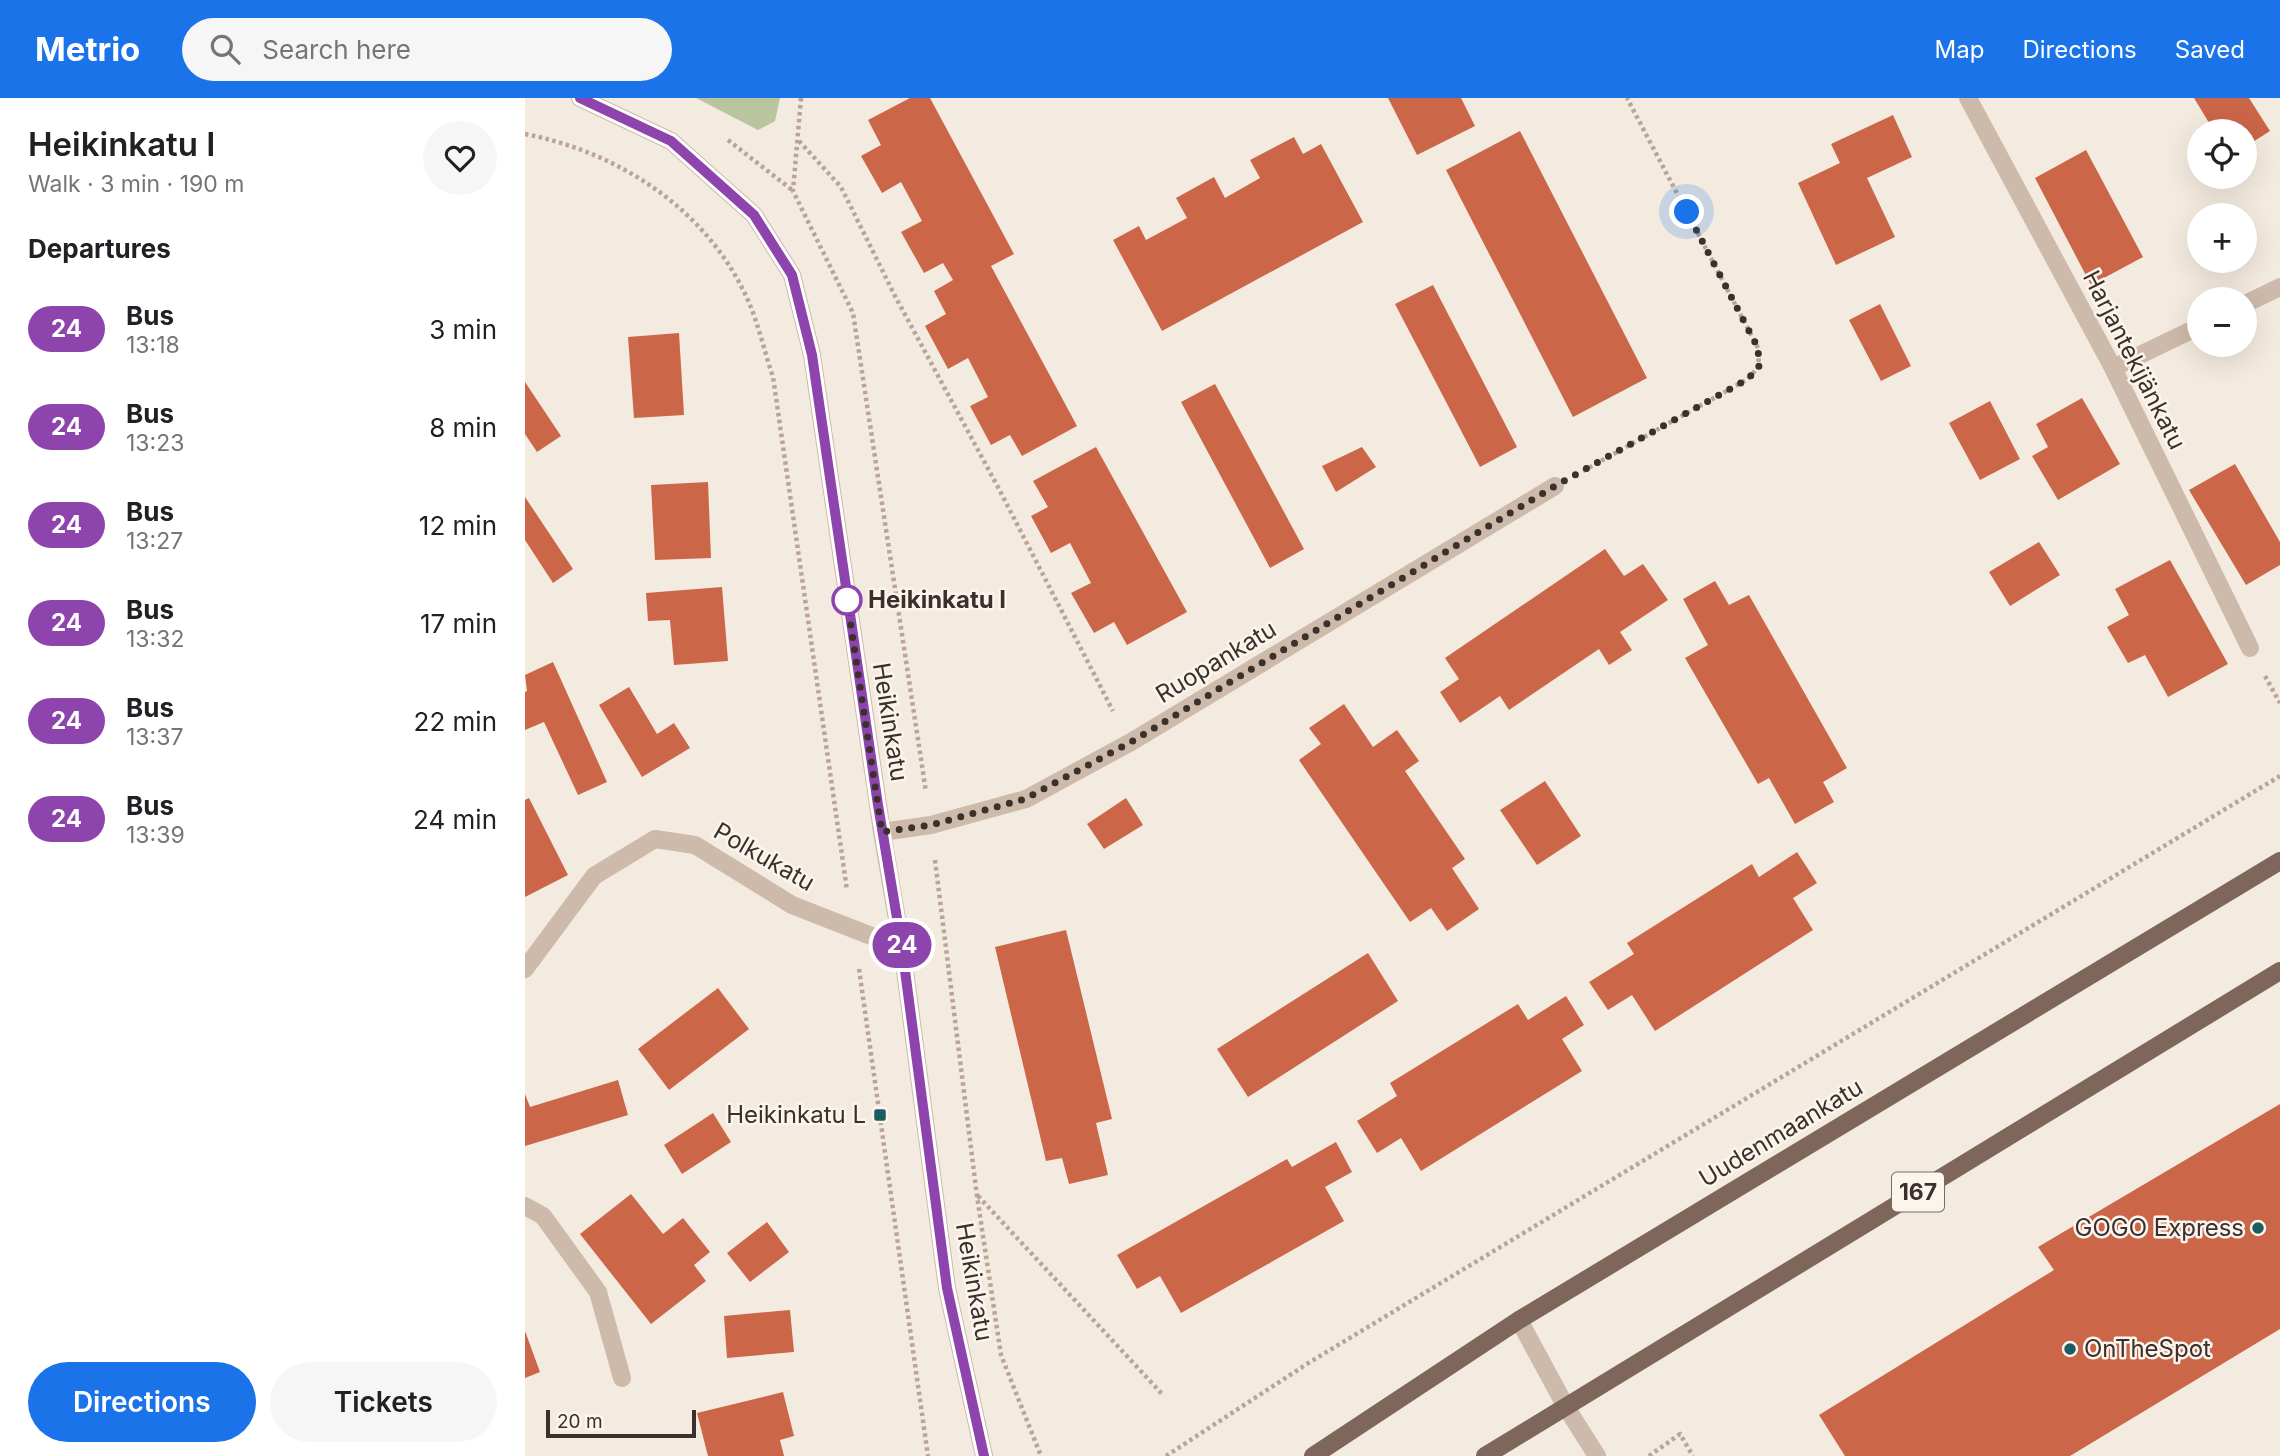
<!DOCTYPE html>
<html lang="en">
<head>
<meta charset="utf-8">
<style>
  body { margin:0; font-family:Inter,sans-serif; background:#f6f6f6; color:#202124; height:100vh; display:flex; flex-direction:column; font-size:26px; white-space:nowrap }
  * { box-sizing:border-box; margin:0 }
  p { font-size:23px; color:#757577 }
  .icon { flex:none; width:38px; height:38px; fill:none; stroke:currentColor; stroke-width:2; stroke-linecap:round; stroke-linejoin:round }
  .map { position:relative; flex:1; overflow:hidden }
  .sheet { display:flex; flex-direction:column; background:#fff; width:525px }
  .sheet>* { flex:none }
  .badge { padding:0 14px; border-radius:23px; font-size:24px; line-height:46px }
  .controls { position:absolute; left:1662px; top:21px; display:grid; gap:14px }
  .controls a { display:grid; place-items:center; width:70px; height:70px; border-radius:50%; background:#fff; box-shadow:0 7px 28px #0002; font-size:35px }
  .scale { position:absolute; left:21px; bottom:18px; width:150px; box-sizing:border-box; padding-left:7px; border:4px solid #3b302b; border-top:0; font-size:19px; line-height:24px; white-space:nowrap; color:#3b302b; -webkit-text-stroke:5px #fbf5ee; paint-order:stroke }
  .you { position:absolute; width:35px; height:35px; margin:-18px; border:5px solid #fff; border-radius:50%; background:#1a73e8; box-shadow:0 0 0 10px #1a73e833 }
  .map>.badge { position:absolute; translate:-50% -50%; box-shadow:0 0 0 4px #fff }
  h2 { padding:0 28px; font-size:26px; line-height:63px }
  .round { display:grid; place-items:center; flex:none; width:74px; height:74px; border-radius:37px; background:#f6f6f6 }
  .summary { display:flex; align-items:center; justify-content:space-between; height:119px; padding:0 28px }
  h1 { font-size:33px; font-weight:600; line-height:52px }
  .button { display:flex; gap:14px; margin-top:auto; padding:14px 28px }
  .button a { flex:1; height:80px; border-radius:42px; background:#1a73e8; color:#fff; font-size:28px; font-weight:600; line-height:80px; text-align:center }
  .button a+a { background:#f6f6f6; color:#202124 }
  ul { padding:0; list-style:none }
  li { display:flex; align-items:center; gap:21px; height:98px; padding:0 28px }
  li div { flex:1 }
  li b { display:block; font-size:26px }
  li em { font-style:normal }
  li .badge { min-width:77px; font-weight:700; text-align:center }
  header { display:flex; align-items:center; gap:42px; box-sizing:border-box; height:98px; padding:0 35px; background:#1a73e8; color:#fff }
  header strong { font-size:33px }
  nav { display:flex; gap:38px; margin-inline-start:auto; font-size:24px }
  .search { width:490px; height:63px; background:#f6f6f6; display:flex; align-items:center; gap:18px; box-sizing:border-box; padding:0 24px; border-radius:38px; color:#757577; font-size:26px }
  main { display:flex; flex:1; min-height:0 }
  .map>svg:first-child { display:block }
  .green { fill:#b9c59f }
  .building { fill:#cb6648 }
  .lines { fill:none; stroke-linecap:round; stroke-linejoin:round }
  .path { stroke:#baa495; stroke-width:4.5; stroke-dasharray:3.5 3.5; stroke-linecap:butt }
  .minor { stroke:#cebaab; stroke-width:18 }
  .major { stroke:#7e665b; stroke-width:18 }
  .line-casing { stroke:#fff; stroke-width:16 }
  .line { stroke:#8e44ad; stroke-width:10 }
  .walk { stroke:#3b302b; stroke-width:7; stroke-dasharray:0 12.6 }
  .stop-dot { fill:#fff; stroke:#8e44ad; stroke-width:3.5 }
  .poi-dot { fill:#1d5c5f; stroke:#fbf5ee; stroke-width:2.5 }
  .labels { text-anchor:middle; stroke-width:5; stroke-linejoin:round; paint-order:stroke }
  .shield { fill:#fbf5ee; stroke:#756b66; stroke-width:2 }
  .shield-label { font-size:23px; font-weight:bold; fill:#3b302b }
  .street-label { font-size:24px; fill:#3b302b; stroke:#fbf5ee }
  .stop-label { font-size:24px; font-weight:bold; fill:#3b302b; stroke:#fbf5ee; text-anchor:start }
  .poi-label { font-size:24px; fill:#3b302b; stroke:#fbf5ee; text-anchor:end }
</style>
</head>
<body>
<header>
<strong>Metrio</strong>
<div class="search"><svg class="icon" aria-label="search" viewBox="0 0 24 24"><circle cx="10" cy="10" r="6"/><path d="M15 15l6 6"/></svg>Search here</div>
<nav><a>Map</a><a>Directions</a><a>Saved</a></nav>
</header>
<main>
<section class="sheet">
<div class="summary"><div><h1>Heikinkatu I</h1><p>Walk · 3 min · 190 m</p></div><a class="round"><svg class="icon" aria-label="heart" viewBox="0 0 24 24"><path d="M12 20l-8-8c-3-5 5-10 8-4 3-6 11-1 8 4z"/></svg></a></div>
<h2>Departures</h2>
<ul>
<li><span class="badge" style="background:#8e44ad;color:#fff">24</span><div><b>Bus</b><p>13:18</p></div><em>3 min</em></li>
<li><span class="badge" style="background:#8e44ad;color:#fff">24</span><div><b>Bus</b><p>13:23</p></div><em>8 min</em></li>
<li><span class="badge" style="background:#8e44ad;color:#fff">24</span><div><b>Bus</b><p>13:27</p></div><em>12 min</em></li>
<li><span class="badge" style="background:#8e44ad;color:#fff">24</span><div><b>Bus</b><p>13:32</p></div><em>17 min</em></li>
<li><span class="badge" style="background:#8e44ad;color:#fff">24</span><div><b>Bus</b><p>13:37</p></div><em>22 min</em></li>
<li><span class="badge" style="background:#8e44ad;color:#fff">24</span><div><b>Bus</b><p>13:39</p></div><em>24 min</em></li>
</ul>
<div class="button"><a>Directions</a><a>Tickets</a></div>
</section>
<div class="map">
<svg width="1755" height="1358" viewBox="0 0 1755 1358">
  <rect width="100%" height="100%" fill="#f4ebe0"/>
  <path class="green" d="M171,0H255L250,23L233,32Z"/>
  <path class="building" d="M385,0H405L489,156L466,168L552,328L497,358L485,337L466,347L445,308L463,299L443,260L423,271L400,228L421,216L409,193L428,182L418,165L399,175L376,134L397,123L376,84L357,95L336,58L356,47L343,22Z
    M863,0H936L950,28L892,57Z
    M1669,0H1724L1745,33L1720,49V33H1689Z
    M1368,17L1387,59L1342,80L1370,139L1311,167L1273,85L1315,65L1306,46Z
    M995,33L1122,280L1048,319L921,72Z
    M769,39L778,56L796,46L838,124L637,233L588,142L614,128L621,142L662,120L651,100L689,79L700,100L735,80L725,62Z
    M1561,52L1618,159L1566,187L1510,80Z
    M1720,119L1731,139L1720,145Z
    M908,187L992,349L955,369L870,206Z
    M1355,206L1386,268L1356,283L1324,222Z
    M154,235L159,317L109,320L103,239Z
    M0,284L36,338L12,354L0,336Z
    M690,286L779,451L745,470L656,304Z
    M1557,300L1595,366L1533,402L1507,358L1523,349L1511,326Z
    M1465,303L1495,361L1455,382L1424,325Z
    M571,349L662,514L602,547L589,524L569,535L546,495L566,485L545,445L526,455L506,418L523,409L508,383Z
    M837,349L851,369L811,394L797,368Z
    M1710,366L1755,444V467L1721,487L1664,392Z
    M183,384L186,460L130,462L126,387Z
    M0,399L48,471L28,485L0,442Z
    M1514,444L1535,477L1485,508L1464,474Z
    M1080,451L1099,478L1118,466L1143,502L1095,534L1107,552L1084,567L1074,551L984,612L975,598L935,625L915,594L934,581L920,560Z
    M1645,462L1703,566L1643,599L1620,557L1603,565L1582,529L1604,517L1590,491Z
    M1190,483L1204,507L1224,497L1322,670L1298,684L1309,704L1270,726L1244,680L1233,686L1160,560L1183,547L1158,501Z
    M197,489L203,563L149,567L145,522L123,523L121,495Z
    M28,564L82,684L53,697L19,624L0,632V594L2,593L0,577Z
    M104,589L132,636L149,625L165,650L117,679L74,607Z
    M819,606L848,649L872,632L894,663L880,673L940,761L927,770L954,811L922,833L906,810L885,824L774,662L796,646L784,630Z
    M1020,683L1056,738L1012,767L975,712Z
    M4,700L43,777L0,799V702Z
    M601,700L618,727L579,751L562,726Z
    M1272,754L1292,785L1268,800L1288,832L1130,933L1107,897L1083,912L1064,884L1109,856L1102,845L1227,766L1234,779Z
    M541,832L587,1021L571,1025L583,1077L544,1086L537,1060L521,1063L470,849Z
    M843,855L873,903L723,999L692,951Z
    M193,890L224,931L144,992L113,951Z
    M1041,898L1059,927L1037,941L1057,973L896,1073L876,1040L852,1055L832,1023L872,998L865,985L993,906L1003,922Z
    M93,982L103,1017L0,1048V996L5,1009Z
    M1755,1006V1231L1545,1358H1320L1294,1317L1529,1172L1513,1149Z
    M188,1015L206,1044L157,1076L139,1047Z
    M811,1044L827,1074L800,1089L819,1123L656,1215L635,1178L612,1191L592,1157L762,1061L767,1069Z
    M106,1096L138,1136L158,1120L185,1154L169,1167L181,1183L126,1226L55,1136Z
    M242,1124L264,1154L225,1184L202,1155Z
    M265,1212L269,1254L202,1260L199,1218Z
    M0,1233L15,1274L0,1280Z
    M258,1294L269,1338L255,1342L259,1358H183L172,1315Z"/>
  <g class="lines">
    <path class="path" d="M276,0L268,93L328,215L401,694
      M0,36C93,54 180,110 221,198C233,223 239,253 248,279L322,792
      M203,42L267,92
      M274,43L316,89L370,198L474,391L588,613
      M1058,373L1223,281L1234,268L1233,250L1102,0
      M1740,578L1755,605
      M410,762L452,1098L476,1257L516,1358
      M334,871L403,1358
      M453,1098L639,1298
      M641,1358L785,1264L1755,678
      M1124,1358L1155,1336L1168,1358"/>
    <path class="minor" d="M55,0L146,43L229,117L267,177L287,257L357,734L377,850L422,1190L459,1358
      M1443,0L1588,270L1725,550
      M1720,206L1755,189
      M1588,270L1675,228
      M357,734L406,727L501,701L606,644L1030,388
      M0,871L69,778L130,741L170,747L267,807L377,850
      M0,1108L18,1118L73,1194L97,1280
      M994,1222L1041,1309L1072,1358"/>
    <path class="major" d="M788,1358L994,1222L1755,763
      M960,1358L1755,873"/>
  </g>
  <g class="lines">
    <g class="line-casing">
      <path id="line" d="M55,0L146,43L229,117L267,177L287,257L353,707L377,850L422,1190L459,1358"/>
    </g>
    <use href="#line" class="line"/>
    <path class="walk" d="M322,502L357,734L406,727L500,701L606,644L1030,388L1223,281L1234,268L1233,250L1162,114"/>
  </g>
  <circle class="stop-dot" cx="322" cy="502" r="14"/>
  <g class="poi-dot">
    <rect x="348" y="1010" width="14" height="14" rx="3.5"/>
    <circle cx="1733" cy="1130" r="7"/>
    <circle cx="1545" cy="1251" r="7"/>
  </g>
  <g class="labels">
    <rect class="shield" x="1367" y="1074.5" width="52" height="39" rx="5"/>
    <g class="shield-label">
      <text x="1393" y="1102">167</text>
    </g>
    <g class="street-label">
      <text transform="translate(1609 262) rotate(63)" y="8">Harjantekijänkatu</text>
      <text transform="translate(691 564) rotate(-31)" y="8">Ruopankatu</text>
      <text transform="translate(365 624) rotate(81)" y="8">Heikinkatu</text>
      <text transform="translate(239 759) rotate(30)" y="8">Polkukatu</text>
      <text transform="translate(1256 1035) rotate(-31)" y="8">Uudenmaankatu</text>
      <text transform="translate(449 1184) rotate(80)" y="8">Heikinkatu</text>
    </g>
    <g class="stop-label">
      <text x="343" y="510">Heikinkatu I</text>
    </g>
    <g class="poi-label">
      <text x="341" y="1025">Heikinkatu L</text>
      <text x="1719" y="1138">GOGO Express</text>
      <text x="1559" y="1259" text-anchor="start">OnTheSpot</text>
    </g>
  </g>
</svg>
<div class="controls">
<a><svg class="icon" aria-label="locate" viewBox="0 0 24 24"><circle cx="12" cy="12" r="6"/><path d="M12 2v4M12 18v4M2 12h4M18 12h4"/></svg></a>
<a>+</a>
<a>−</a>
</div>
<div class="scale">20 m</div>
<div class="you" style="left:1162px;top:114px"></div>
<b class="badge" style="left:377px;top:847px;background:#8e44ad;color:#fff">24</b>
</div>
</main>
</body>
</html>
